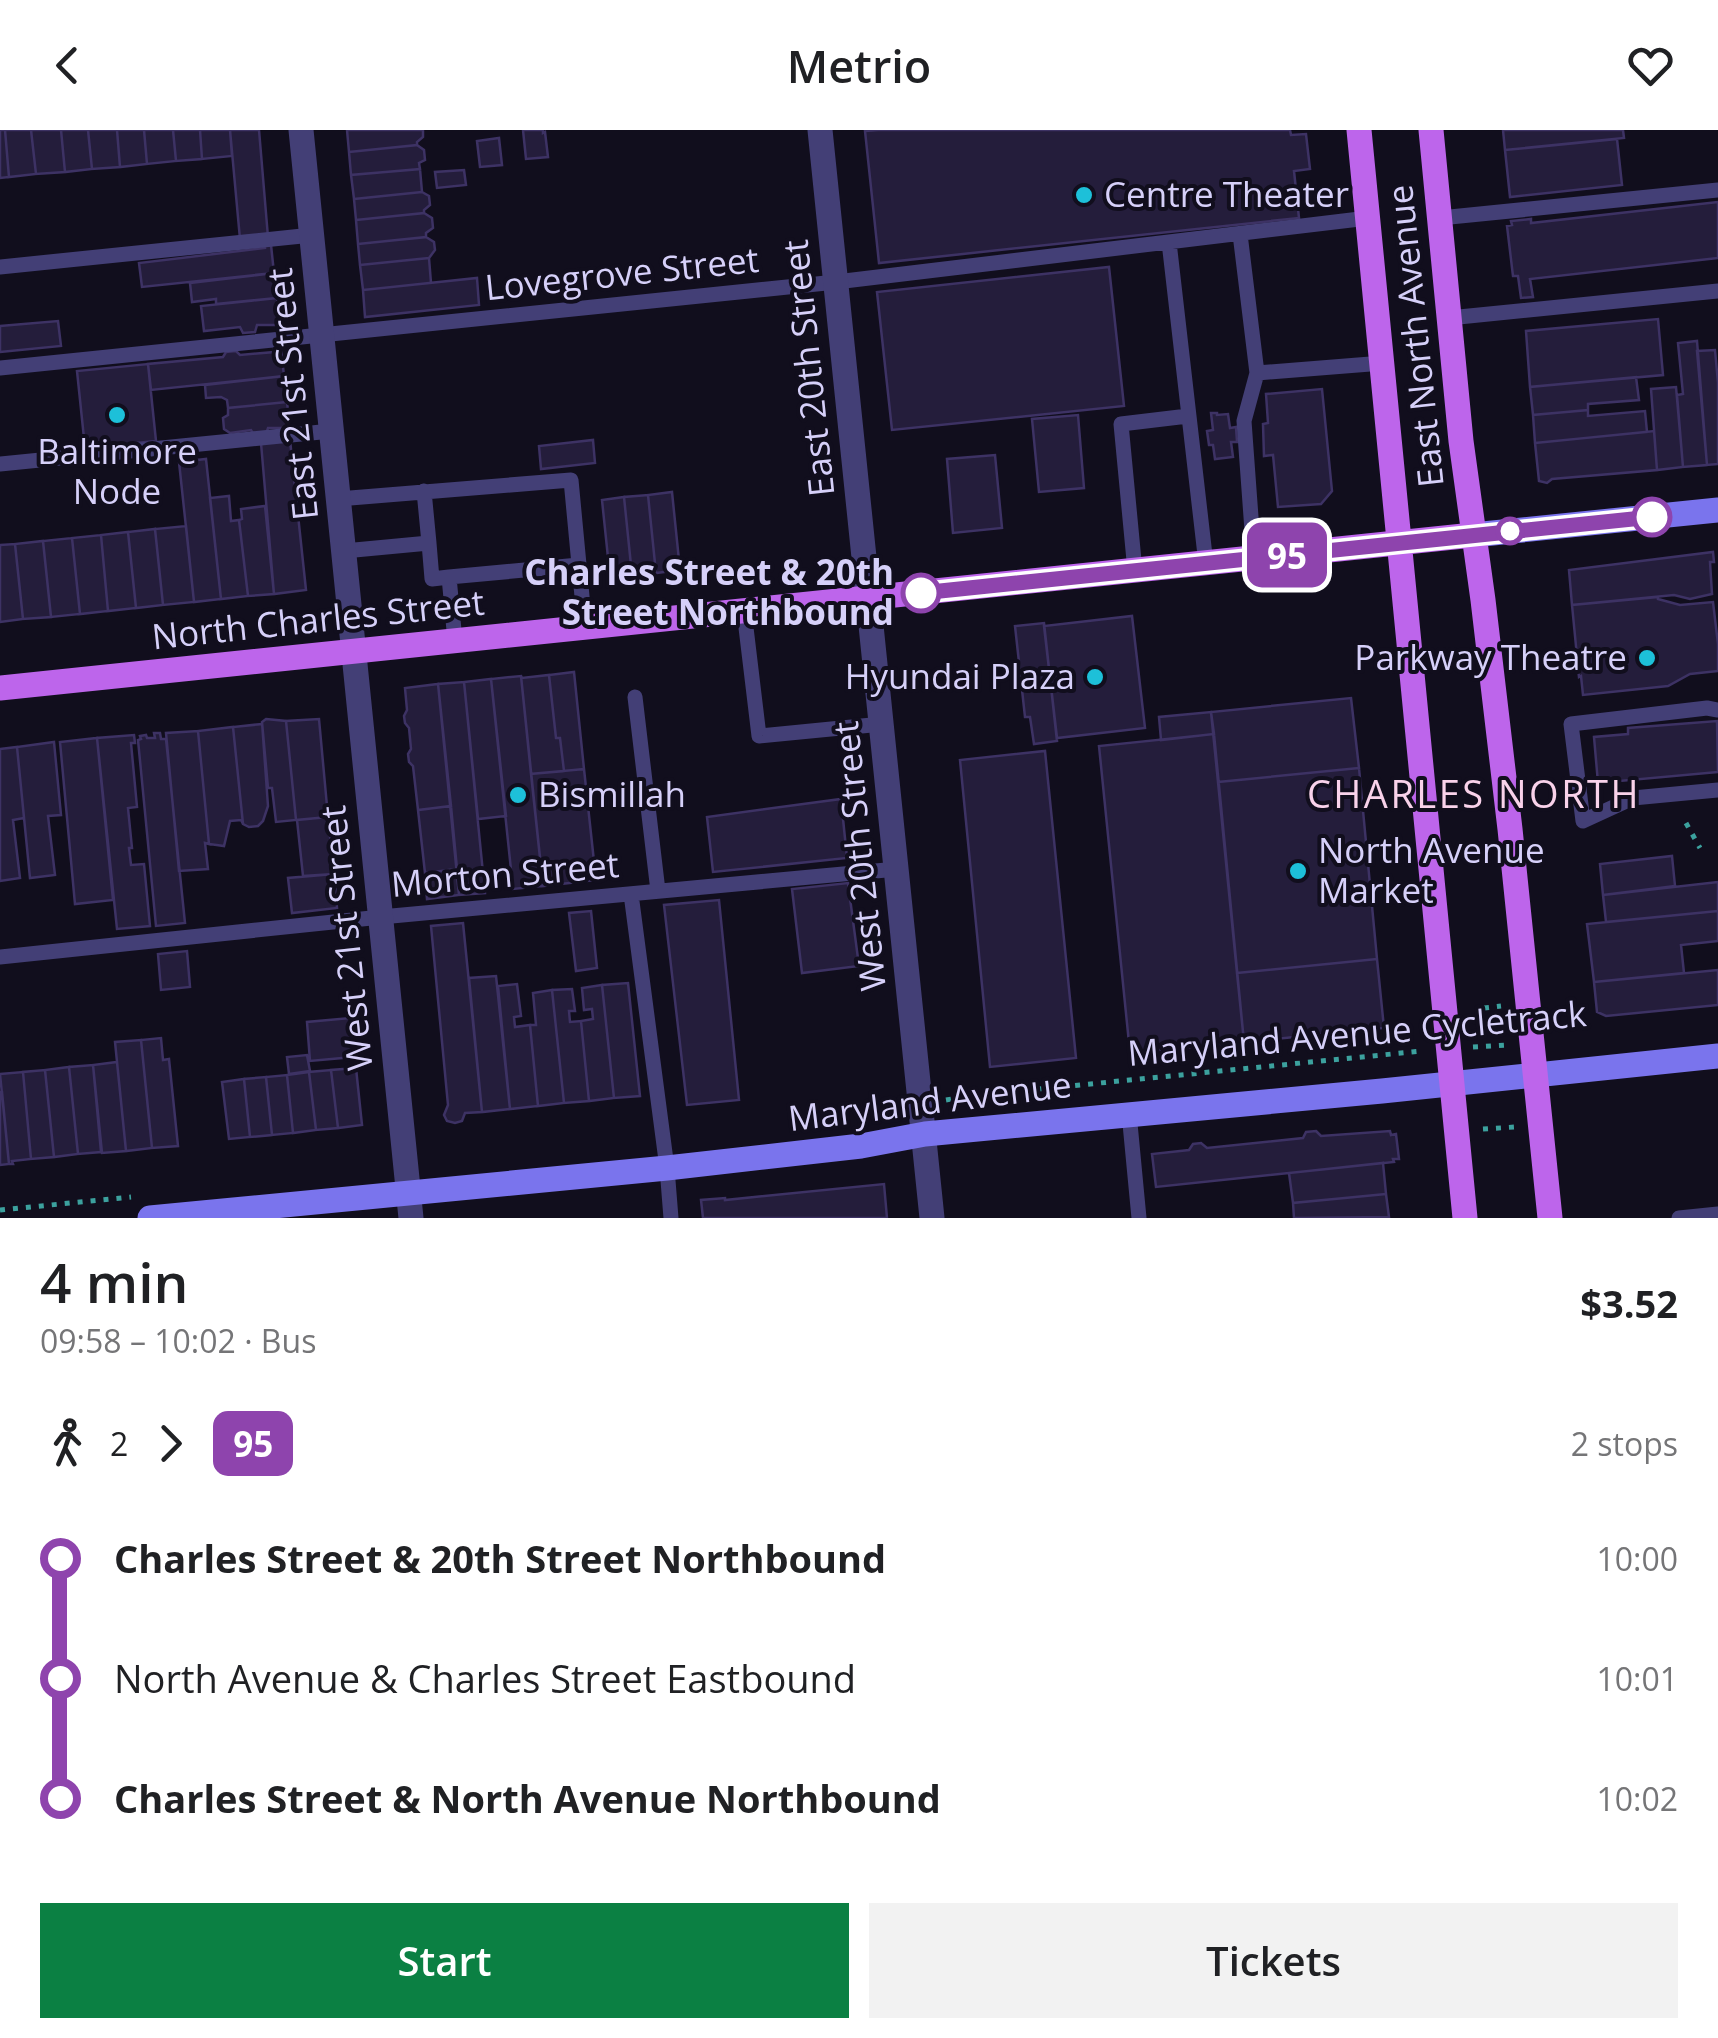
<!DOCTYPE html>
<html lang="en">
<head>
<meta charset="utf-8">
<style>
  body { margin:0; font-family:"Open Sans",sans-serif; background:#f2f2f2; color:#202124; height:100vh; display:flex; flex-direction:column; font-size:38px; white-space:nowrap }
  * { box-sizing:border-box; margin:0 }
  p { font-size:32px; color:#757577 }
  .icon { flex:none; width:55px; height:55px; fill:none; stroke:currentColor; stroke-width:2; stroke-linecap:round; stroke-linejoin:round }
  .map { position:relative; height:1088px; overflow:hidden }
  .details { display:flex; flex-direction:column; background:#fff; flex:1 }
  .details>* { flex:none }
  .badge { padding:0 20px; border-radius:15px; font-size:35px; line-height:65px }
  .map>.badge { position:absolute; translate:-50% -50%; box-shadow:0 0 0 5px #fff }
  .legs { display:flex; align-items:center; gap:15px; height:110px; padding:0 40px; font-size:32px }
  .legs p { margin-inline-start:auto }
  .head { display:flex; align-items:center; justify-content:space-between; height:170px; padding:0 40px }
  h1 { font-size:55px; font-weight:600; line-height:75px }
  .button { display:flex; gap:20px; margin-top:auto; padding:20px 40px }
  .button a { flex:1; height:115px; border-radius:0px; background:#0b8043; color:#fff; font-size:40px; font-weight:600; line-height:115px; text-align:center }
  .button a+a { background:#f2f2f2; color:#202124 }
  ul { padding:0 40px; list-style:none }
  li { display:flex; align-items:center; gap:35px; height:120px; font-size:38px }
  li i { display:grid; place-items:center; width:15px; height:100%; margin:0 12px; background:currentColor }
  li i::after { content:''; width:25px; height:25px; margin:-12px; border:8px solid; border-radius:50%; background:#fff }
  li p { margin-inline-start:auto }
  li:first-child i { background:linear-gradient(#0000 50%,currentColor 0) }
  li:last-child i { background:linear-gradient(currentColor 50%,#0000 0) }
  header { display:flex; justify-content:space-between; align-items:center; height:130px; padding:0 40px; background:#fff; font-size:45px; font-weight:600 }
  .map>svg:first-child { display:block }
  .building { fill:#241d3b; stroke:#3d3264; stroke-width:2.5 }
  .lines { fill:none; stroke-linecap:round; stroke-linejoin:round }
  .path { stroke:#3ca19e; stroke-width:5; stroke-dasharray:5 8; stroke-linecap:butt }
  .service { stroke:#433f76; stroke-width:15 }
  .minor { stroke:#433f76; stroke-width:25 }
  .tertiary { stroke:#433f76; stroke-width:25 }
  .secondary { stroke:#7a74ed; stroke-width:25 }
  .primary { stroke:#bd65eb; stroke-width:25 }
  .line-1-casing { stroke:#fff; stroke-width:22 }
  .line-1 { stroke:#8e44ad; stroke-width:15 }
  .poi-dot { fill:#1dc0d9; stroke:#110e1d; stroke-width:4 }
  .stop-1-dot { fill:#fff; stroke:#8e44ad; stroke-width:5 }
  .labels { text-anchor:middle; stroke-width:8; stroke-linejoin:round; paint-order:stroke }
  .poi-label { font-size:35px; fill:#d6d0f9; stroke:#110e1d; text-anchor:start }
  .street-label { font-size:35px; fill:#d6d0f9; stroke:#110e1d }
  .stop-label { font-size:35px; font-weight:bold; fill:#d6d0f9; stroke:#110e1d; text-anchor:end }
  .neighbourhood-label { font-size:38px; letter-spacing:2.5px; fill:#f9d2ea; stroke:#110e1d }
</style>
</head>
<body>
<header><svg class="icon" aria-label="back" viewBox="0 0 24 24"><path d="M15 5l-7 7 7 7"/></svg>Metrio<svg class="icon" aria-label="heart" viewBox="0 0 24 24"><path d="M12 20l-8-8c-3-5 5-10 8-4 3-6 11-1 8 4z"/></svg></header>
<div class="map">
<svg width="1718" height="1088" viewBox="0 0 1718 1088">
  <rect width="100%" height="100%" fill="#110e1d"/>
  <path class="building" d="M0,0H5L9,47L0,48Z
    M5,0H31L36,44L9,47Z
    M31,0H61L65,42L36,44Z
    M61,0H88L92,39L65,42Z
    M88,0H117L120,37L92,39Z
    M117,0H144L147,34L120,37Z
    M144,0H173L176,31L147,34Z
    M173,0H200L202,29L176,31Z
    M200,0H230L232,26L202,29Z
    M230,0H259L268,107L240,109Z
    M347,0H423V7L417,12V15L349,22Z
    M523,0H543V3L545,2L548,27L526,29Z
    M878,0H1290L1291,5L1306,4L1310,39L1294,41L1299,88L879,133L865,1Z
    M1503,0H1623L1624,8L1505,20Z
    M499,8L502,35L480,37L477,11Z
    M1617,9L1622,55L1510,67L1505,20Z
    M417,15L424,20L425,30L419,33L420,39L351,45L349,22Z
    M420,39L422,62L354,69L351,45Z
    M464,40L466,55L437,58L435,42Z
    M422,62L429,66L430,75L424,80V83L356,90L354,69Z
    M1718,72V128L1530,149L1533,167L1521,168L1518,146H1513L1507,96L1512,95L1511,91L1531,89V93Z
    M424,83L432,88L433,98L426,103V107L358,114L356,90Z
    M426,107L434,112L435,120L429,128L360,135L358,114Z
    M271,115L274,143L142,157L139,133L265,118V116Z
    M429,128L431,153L363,160L360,135Z
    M1109,137L1124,276L892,300L877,162Z
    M274,143L277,168L216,174V169L192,172L190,153Z
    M477,148L479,175L365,187L363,160Z
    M277,168L280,195H257L255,202L243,203L240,197L204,201L201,176Z
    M1658,189L1663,245L1530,257L1526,201Z
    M58,191L61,216L0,222V196Z
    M1697,211L1707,335L1683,337L1677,265L1683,264L1678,213Z
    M281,218L284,246L151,260L148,234L223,227L226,222L236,221L240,225L274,222V219Z
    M1715,220L1718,253V334L1707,335L1697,221Z
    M148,234L156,311L85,318L77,241Z
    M284,246L287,272L228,278L227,270L221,267L206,268L205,255Z
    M1636,247L1639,270L1588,274V280L1533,285L1530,257Z
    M1676,257L1683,337L1657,340L1651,259Z
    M1322,259L1332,361L1321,374L1278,377L1273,325L1264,326L1263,294L1268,293L1266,264Z
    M287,272L290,298H268L266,304L254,305L251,300L230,303L224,299L223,288L228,285V278Z
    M1588,280V286L1645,281L1647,302L1535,313L1533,285Z
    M1211,283H1217V285L1228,284L1230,298L1236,297L1237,312H1231L1233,327L1215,329L1213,315H1209L1207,301L1213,300Z
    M1078,285L1084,358L1039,362L1032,289Z
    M1654,301L1657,340L1552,349L1547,353L1539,351L1535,313Z
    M290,310L306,460L274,464L261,313Z
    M593,310L595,333L541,339L539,316Z
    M995,325L1002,398L953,403L947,329Z
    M206,329L221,469L194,472L179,332Z
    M672,362L680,440L656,443L648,365Z
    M648,365L656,443L632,445L624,367Z
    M229,366L231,391L239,390L248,466L221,469L210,368Z
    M624,367L632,445L610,447L602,370Z
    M265,376L274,464L248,466L239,390L242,389L241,379Z
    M186,396L194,472L163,475L155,399Z
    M155,399L163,475L136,478L128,402Z
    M128,402L136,478L108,481L101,405Z
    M101,405L108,481L80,484L72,408Z
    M72,408L80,484L51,487L43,411Z
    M43,411L51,487L23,489L15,414Z
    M15,414L23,489L0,492V415Z
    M1713,422L1714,432H1710L1712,464L1690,469L1674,465L1572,475L1569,440Z
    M1658,467V469L1680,475L1713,472L1718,514V541L1690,544L1668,556L1583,565L1581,546L1579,547L1572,475Z
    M1132,486L1145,598L1057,608L1044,496Z
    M1044,493L1057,611L1034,614L1030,587H1025L1015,496Z
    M574,542L584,639L564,641L560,608H556L549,545Z
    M549,545L556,608H560L564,641L531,644L521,546L522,548Z
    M521,546L543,756L513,759L491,549Z
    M491,549L506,686L478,689L464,552Z
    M464,552L485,763L459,765L438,554Z
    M438,554L451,676L418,680L413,636L409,632L408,624L411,619L409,598L405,593L404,586L407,580L405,558Z
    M1351,568L1359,638L1218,652L1211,582Z
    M1211,582L1214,604L1161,610L1159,587Z
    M266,589L286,591L296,690L276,692L272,658H268L262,592Z
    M319,589L328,687L296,690L286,591Z
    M1717,591L1718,642L1598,653L1594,607L1628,604V598Z
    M262,592L268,676L263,691L258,696L249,697L243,694L233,597L262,594Z
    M233,597L243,694L241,690L230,691L224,716L209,714L198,601Z
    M198,601L209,714L205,713L208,739L179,741L166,603Z
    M154,603H160L161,609H166L185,793L156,796L138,610L141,609L140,606L146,605L147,608H155Z
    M1214,604L1244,912L1130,923L1099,616Z
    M134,605L135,613H131L137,677L128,678L132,718H129L131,735L144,734L150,796L117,799L97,608Z
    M97,608L113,770L75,774L60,612Z
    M54,612L61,685L48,686L55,745L30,748L17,617Z
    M17,617L24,688L13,690L20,748L0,751V619Z
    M1045,621L1076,928L990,937L960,630Z
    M1359,638L1377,829L1237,843L1218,652Z
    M584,639L596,750L543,756L531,644Z
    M841,669L847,728L713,742L707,687Z
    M451,676L457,739L425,743L418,680Z
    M328,687L334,744L303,746L297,690Z
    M1672,726L1675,756L1603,765L1600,734Z
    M457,739L459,765L427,769L425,743Z
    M334,744L337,778L292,783L288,748Z
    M1718,752V781L1606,792L1603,765Z
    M848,753L859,836L802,843L792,759Z
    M719,770L739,970L687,975L664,775Z
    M591,781L597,838L576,841L569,783Z
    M1718,781V811L1681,815L1684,843L1594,852L1587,794Z
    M463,793L482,982L465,983L462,991L455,993L447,991L444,985L448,975L431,796Z
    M187,821L190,857L161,860L158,824Z
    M1377,829L1384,898L1244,912L1237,843Z
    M1718,840V875L1606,886L1597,882L1594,852Z
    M496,846L510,979L482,982L469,848Z
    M628,853L640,966L614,968L602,855Z
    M517,854L521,886L514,887L515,897L530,895L538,976L510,979L498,856Z
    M602,855L614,968L589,971L581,891L593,889L592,879L584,880L582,858Z
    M572,859L575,881H569L570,892L581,891L589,971L564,973L552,860Z
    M552,860L564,973L538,976L530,895H536L533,863Z
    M350,888L353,927L310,931L307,892Z
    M161,908L163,930L169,929L178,1016L152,1018L141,910Z
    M141,910L152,1018L126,1021L115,912Z
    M307,925L310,941L289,944L287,927Z
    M117,932L126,1021L102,1023L93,935Z
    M93,935L101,1022L78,1024L69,937Z
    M69,937L78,1024L54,1027L45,940Z
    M356,938L362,995L338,998L331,940Z
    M45,940L54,1027L31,1029L23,942Z
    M331,940L338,998L316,1000L309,942Z
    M23,942L31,1029L12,1031L13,1034H9L0,944Z
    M309,942L316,1000L293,1003L287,945Z
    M287,945L293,1003L272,1005L266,947Z
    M266,947L272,1005L250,1007L244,949Z
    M244,949L250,1007L229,1009L222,952Z
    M0,962H2L9,1034L0,1035Z
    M1316,1001L1321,1006L1390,1001L1391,1005L1396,1004L1399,1029H1393L1394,1032L1156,1057L1152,1024L1189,1020L1193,1014L1201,1013L1207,1018L1303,1008L1306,1002Z
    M1383,1033L1386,1064L1293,1073L1289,1043Z
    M884,1054L887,1088H703L701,1070L725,1068V1070Z
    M1386,1064L1389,1087L1294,1088L1293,1073Z"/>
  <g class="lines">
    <path class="path" d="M1686,693L1700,718
      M1484,878L1501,876
      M1473,917L1507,915
      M946,970L969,966L1422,921
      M1483,999L1515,997
      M0,1080L131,1067"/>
    <path class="service" d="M1440,88L1718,60
      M1240,104L1257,243L1244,291L1254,428
      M1169,112L1206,434
      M0,137L312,105
      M1449,188L1718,161
      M0,238L836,152L1368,88
      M1257,243L1383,233
      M0,334L331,301
      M338,369L571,350L585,498
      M429,413L432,449L449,447
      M344,421L429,413L424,361
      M1135,441L1121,294L1188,286
      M744,481L759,606L882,594
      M455,511L449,447L579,435
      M635,567L658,761
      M1718,580L1707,578L1571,594L1583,691L1633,668L1718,660
      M631,764L667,1038L671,1088
      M0,827L381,787L897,739
      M1129,983L1139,1088
      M1679,1088L1718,1084"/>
    <path class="minor" d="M820,0L932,1088"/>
    <path class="tertiary" d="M301,0L411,1088"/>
    <path class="secondary" d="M1473,405L1718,380
      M150,1088L667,1038L861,1016L925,1004L1382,961L1718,926"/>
    <path class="primary" d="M1359,0L1465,1088
      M1431,0L1461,311L1483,470L1510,699L1550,1088
      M0,558L1473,405"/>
  </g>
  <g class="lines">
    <g class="line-1-casing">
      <path id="line-1" d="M921,463L1652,387"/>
    </g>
    <use href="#line-1" class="line-1"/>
  </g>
  <g class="poi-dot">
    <circle cx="1084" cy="65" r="10"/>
    <circle cx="117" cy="285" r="10"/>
    <circle cx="1647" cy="528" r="10"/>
    <circle cx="1095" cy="547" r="10"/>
    <circle cx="518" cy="665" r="10"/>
    <circle cx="1298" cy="741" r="10"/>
  </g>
  <g class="stop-1-dot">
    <circle cx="1652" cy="387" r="18"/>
    <circle cx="1510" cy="401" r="12"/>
    <circle cx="921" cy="463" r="18"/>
  </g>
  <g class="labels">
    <g class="poi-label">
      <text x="1104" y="77">Centre Theater</text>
      <text x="117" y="334" text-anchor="middle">Baltimore<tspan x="117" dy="40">Node</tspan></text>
      <text x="1627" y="540" text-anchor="end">Parkway Theatre</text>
      <text x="1075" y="559" text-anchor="end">Hyundai Plaza</text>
      <text x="538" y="677">Bismillah</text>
      <text x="1318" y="733">North Avenue<tspan x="1318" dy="40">Market</tspan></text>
    </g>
    <g class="street-label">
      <text transform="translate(622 144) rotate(-6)" y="12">Lovegrove Street</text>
      <text transform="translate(1416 206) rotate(-96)" y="12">East North Avenue</text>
      <text transform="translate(809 238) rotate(-96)" y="12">East 20th Street</text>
      <text transform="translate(293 264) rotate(-96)" y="12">East 21st Street</text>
      <text transform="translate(318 490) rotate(-6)" y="12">North Charles Street</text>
      <text transform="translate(860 726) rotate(-96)" y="12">West 20th Street</text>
      <text transform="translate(505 745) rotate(-5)" y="12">Morton Street</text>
      <text transform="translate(347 808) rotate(-96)" y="12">West 21st Street</text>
      <text transform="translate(1357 904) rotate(-5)" y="12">Maryland Avenue Cycletrack</text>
      <text transform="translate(930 972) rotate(-7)" y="12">Maryland Avenue</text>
    </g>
    <g class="stop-label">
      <text x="894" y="455">Charles Street &amp; 20th<tspan x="894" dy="40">Street Northbound</tspan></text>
    </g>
    <g class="neighbourhood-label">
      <text x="1474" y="678">CHARLES NORTH</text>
    </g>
  </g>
</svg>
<b class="badge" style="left:1287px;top:425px;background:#8e44ad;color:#fff">95</b>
</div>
<section class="details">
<div class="head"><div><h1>4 min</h1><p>09:58 – 10:02 · Bus</p></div><b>$3.52</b></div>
<div class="legs"><svg class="icon" aria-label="walk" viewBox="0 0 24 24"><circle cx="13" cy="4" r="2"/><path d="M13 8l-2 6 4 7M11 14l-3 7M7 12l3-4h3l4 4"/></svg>2<svg class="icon" aria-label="forward" viewBox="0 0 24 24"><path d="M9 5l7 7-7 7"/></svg><b class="badge" style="background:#8e44ad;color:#fff">95</b><p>2 stops</p></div>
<ul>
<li><i style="color:#8e44ad"></i><b>Charles Street &amp; 20th Street Northbound</b><p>10:00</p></li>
<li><i style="color:#8e44ad"></i><span>North Avenue &amp; Charles Street Eastbound</span><p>10:01</p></li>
<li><i style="color:#8e44ad"></i><b>Charles Street &amp; North Avenue Northbound</b><p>10:02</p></li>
</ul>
<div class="button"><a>Start</a><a>Tickets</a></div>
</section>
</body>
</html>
